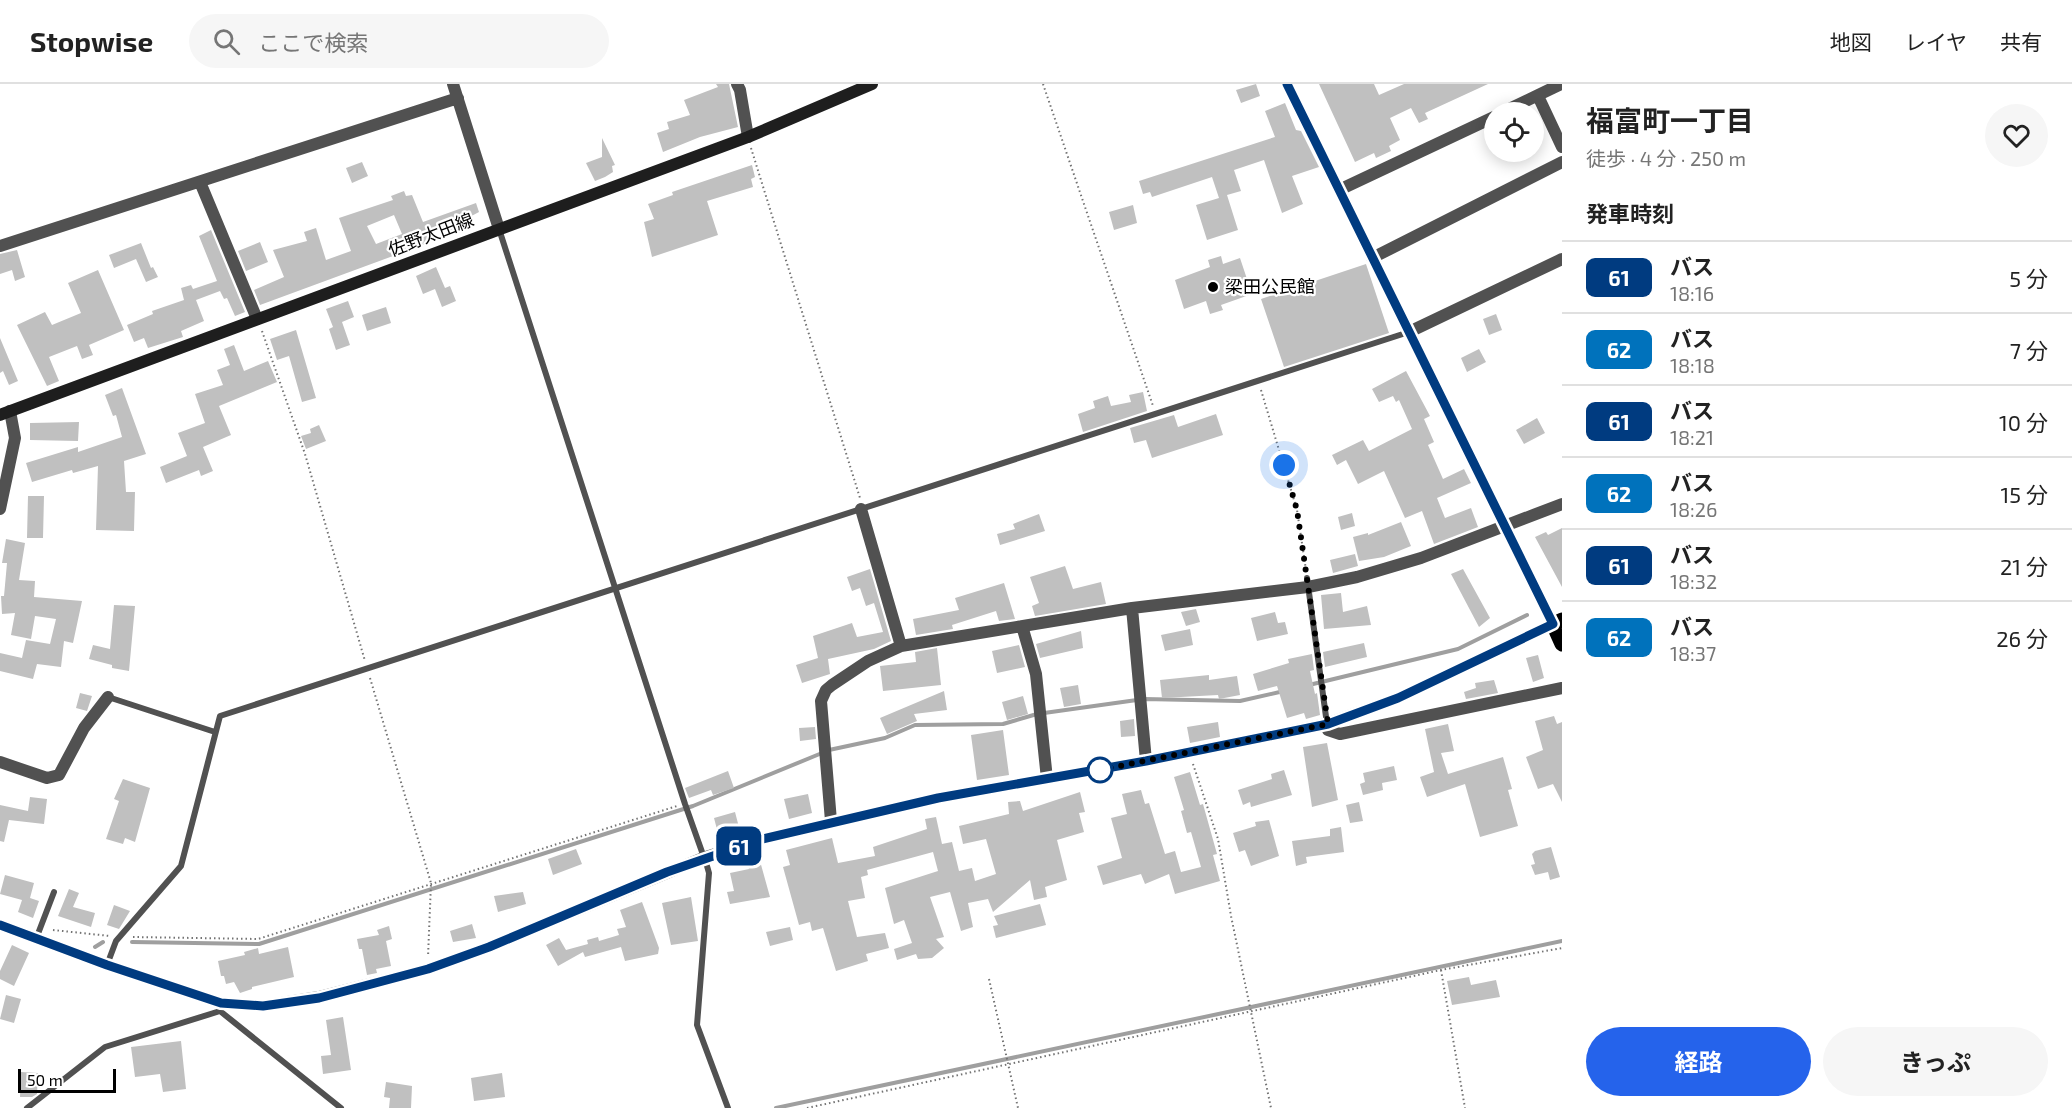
<!DOCTYPE html>
<html lang="ja">
<head>
<meta charset="utf-8">
<style>
  body { margin:0; font-family:"Exo 2","Noto Sans JP",sans-serif; background:#f6f6f6; color:#222; height:100vh; display:flex; flex-direction:column; font-size:22px; white-space:nowrap }
  * { box-sizing:border-box; margin:0 }
  p { font-size:20px; color:#767676 }
  .icon { flex:none; width:33px; height:33px; fill:none; stroke:currentColor; stroke-width:2; stroke-linecap:round; stroke-linejoin:round }
  .map { position:relative; flex:1; overflow:hidden }
  .sheet { display:flex; flex-direction:column; background:#fff; width:510px }
  .sheet>* { flex:none }
  .badge { padding:0 12px; border-radius:9px; font-size:21px; line-height:39px }
  .buttons { position:absolute; left:1484px; top:18px; display:grid; gap:12px }
  .buttons a { display:grid; place-items:center; width:60px; height:60px; border-radius:50%; background:#fff; box-shadow:0 3px 15px #0003; font-size:30px }
  .scale { position:absolute; left:18px; bottom:15px; width:98px; box-sizing:border-box; padding-left:6px; border:3px solid #000; border-top:0; font-size:16px; line-height:21px; white-space:nowrap; color:#000; -webkit-text-stroke:4px #fff; paint-order:stroke }
  .you { position:absolute; width:30px; height:30px; margin:-15px; border:4px solid #fff; border-radius:50%; background:#1a73e8; box-shadow:0 0 0 9px #1a73e833 }
  .map>.badge { position:absolute; translate:-50% -50%; box-shadow:0 0 0 3px #fff }
  h2 { padding:0 24px; font-size:22px; line-height:54px }
  .round { display:grid; place-items:center; flex:none; width:63px; height:63px; border-radius:32px; background:#f6f6f6 }
  .head { display:flex; align-items:center; justify-content:space-between; height:102px; padding:0 24px }
  h1 { font-size:28px; font-weight:700; line-height:45px }
  .action { display:flex; gap:12px; margin-top:auto; padding:12px 24px }
  .action a { flex:1; height:69px; border-radius:36px; background:#2563eb; color:#fff; font-size:24px; font-weight:700; line-height:69px; text-align:center }
  .action a+a { background:#f6f6f6; color:#222 }
  ul { padding:0; list-style:none }
  li { display:flex; align-items:center; gap:18px; height:72px; padding:0 24px; border-top:2px solid #e0e0e0 }
  li div { flex:1 }
  li b { display:block; font-size:22px }
  li em { font-style:normal }
  li .badge { min-width:66px; font-weight:700; text-align:center }
  header { display:flex; align-items:center; gap:36px; box-sizing:border-box; height:84px; padding:0 30px; background:#fff; border-bottom:2px solid #e0e0e0 }
  header strong { font-size:28px }
  nav { display:flex; gap:33px; margin-inline-start:auto; font-size:21px }
  .search { width:420px; height:54px; background:#f6f6f6; display:flex; align-items:center; gap:15px; box-sizing:border-box; padding:0 21px; border-radius:33px; color:#767676; font-size:22px }
  main { display:flex; flex:1; min-height:0 }
  .map>svg:first-child { display:block }
  .lines { fill:none; stroke-linecap:round; stroke-linejoin:round }
  .stream { stroke:#9f9f9f; stroke-width:4 }
  .building { fill:#c0c0c0; fill-rule:evenodd }
  .path { stroke:#737373; stroke-width:2; stroke-dasharray:1.5 3; stroke-linecap:butt }
  .service { stroke:#515151; stroke-width:6 }
  .minor { stroke:#515151; stroke-width:12 }
  .tertiary { stroke:#515151; stroke-width:12 }
  .secondary { stroke:#1e1e1e; stroke-width:12 }
  .primary { stroke:#000; stroke-width:15 }
  .line-casing { stroke:#fff; stroke-width:14 }
  .line { stroke:#003b80; stroke-width:9 }
  .walk { stroke:#000; stroke-width:6; stroke-dasharray:0 10.8 }
  .poi-dot { fill:#000; stroke:#fff; stroke-width:2 }
  .stop-dot { fill:#fff; stroke:#003b80; stroke-width:3 }
  .labels { text-anchor:middle; stroke-width:4.5; stroke-linejoin:round; paint-order:stroke }
  .street-label { font-size:18px; fill:#000; stroke:#fff }
  .poi-label { font-size:18px; fill:#000; stroke:#fff; text-anchor:start }
</style>
</head>
<body>
<header>
<strong>Stopwise</strong>
<div class="search"><svg class="icon" aria-label="search" viewBox="0 0 24 24"><circle cx="10" cy="10" r="6"/><path d="M15 15l6 6"/></svg>ここで検索</div>
<nav><a>地図</a><a>レイヤ</a><a>共有</a></nav>
</header>
<main>
<div class="map">
<svg width="1562" height="1024" viewBox="0 0 1562 1024">
  <rect width="100%" height="100%" fill="#fff"/>
  <g class="lines">
    <path class="stream" d="M1309,601L1458,565L1527,531
      M829,666L885,654L915,641L1003,640L1037,630L1144,615L1240,617L1284,607
      M132,858L259,860L693,722L822,669
      M95,863L103,858
      M776,1024L1562,857"/>
  </g>
  <path class="building" d="M716,0H729L738,43L700,53L663,68L657,49L669,45L667,38L690,31L684,16L718,3Z
    M1256,0L1260,12L1241,19L1236,6Z
    M1319,0H1374L1379,11L1404,0H1488L1425,29L1428,35L1419,39L1411,24L1390,34L1400,56L1389,62L1391,67L1376,74L1374,69L1355,78Z
    M1285,19L1296,46L1301,47L1319,83L1292,92L1303,120L1282,129L1264,76L1234,86L1241,107L1227,111L1238,146L1207,156L1196,121L1219,114L1212,93L1152,113L1150,108L1143,110L1139,97L1275,53L1265,27Z
    M602,54L615,81L612,82L613,88L605,93L595,97L586,79L602,73Z
    M362,78L368,92L352,99L346,84Z
    M752,81L755,93L751,95L753,103L707,117L718,151L652,173L644,138L654,135L648,120L673,111L672,108Z
    M404,107L406,112L412,111L423,138L476,119L479,128L462,137L466,146L450,152L446,143L427,149L431,158L260,221L254,206L284,193L273,166L307,157L304,148L316,144L326,176L351,167L339,134L393,116L391,112ZM394,131L402,150L376,160L367,142Z
    M1133,121L1137,139L1114,146L1109,128Z
    M211,146L245,228L235,232L227,214L224,215L220,207L196,216L204,237L181,247L183,253L148,264L144,254L134,258L127,241L153,230L152,227L184,216L181,204L191,201L193,205L217,197L199,152Z
    M260,158L268,178L246,187L238,167Z
    M141,159L151,184L153,183L158,193L146,198L136,175L114,184L109,171Z
    M17,166L25,193L15,197L12,186L0,190V170Z
    M1221,172L1223,180L1240,174L1252,210L1221,221L1223,226L1210,230L1206,217L1184,225L1175,196L1210,183L1208,176Z
    M1366,180L1389,249L1284,283L1261,215Z
    M436,183L445,204L450,202L456,217L442,223L435,205L423,210L416,192Z
    M98,186L124,246L89,261L93,271L82,275L77,262L49,273L59,297L47,302L17,241L45,228L52,241L81,229L68,199Z
    M348,217L354,233L342,238L350,261L336,266L329,245L333,243L326,225Z
    M386,223L391,239L367,247L362,231Z
    M1496,230L1502,246L1489,251L1483,235Z
    M296,246L316,314L302,318L289,272L277,276L270,255Z
    M0,254L18,297L9,301L3,287L0,289Z
    M234,261L244,287L268,277L277,298L219,322L231,351L203,363L213,387L201,392L199,386L166,399L160,383L187,372L178,349L205,339L195,310L223,301L217,286L230,281L224,265Z
    M1479,265L1486,278L1467,288L1461,274Z
    M1406,287L1430,332L1424,335L1434,358L1428,361L1443,395L1464,385L1471,399L1437,414L1445,434L1471,424L1478,443L1434,460L1422,427L1405,434L1384,387L1358,400L1346,376L1337,381L1332,371L1363,356L1369,367L1412,345L1399,316L1396,318L1393,312L1379,318L1372,305Z
    M122,304L146,370L124,377L126,408H135L134,447L96,446L98,382L73,389L72,386L32,398L26,379L78,363V368L122,353L116,331L113,332L105,311Z
    M1143,308L1147,327L1083,348L1078,330L1095,324L1093,317L1108,312L1111,322L1131,318L1129,311Z
    M1216,330L1223,351L1152,374L1146,356L1134,359L1130,344L1174,331L1178,343Z
    M1537,334L1545,349L1524,360L1516,346Z
    M79,338L78,357L30,356V339Z
    M319,341L326,357L306,365L301,352L311,349L310,345Z
    M28,412H44L43,454H27Z
    M1352,429L1355,442L1341,446L1338,433Z
    M1039,430L1045,447L1000,461L997,450L1015,445L1013,440Z
    M1401,438L1411,462L1384,473L1359,477L1353,453L1368,449V451Z
    M1562,444V503L1535,453L1546,448L1548,451Z
    M6,455L25,459L19,496L35,497L34,513L82,517L73,559L64,557L61,583L37,580L33,595L0,587V569L22,574L26,556L50,560L56,535L35,532L31,555L11,551L15,529L2,530L1,512H4L7,479H2Z
    M1355,470L1358,482L1333,489L1330,476Z
    M1065,482L1073,505L1101,498L1106,520L1035,532L1032,522L1039,519L1030,493Z
    M870,485L891,557L874,565L828,575L830,590L802,599L796,581L818,574L813,552L852,539L857,553L883,548L874,519L866,522L860,504L852,507L847,493Z
    M1463,485L1490,534L1479,543L1451,490Z
    M1004,499L1015,535L999,537L996,527L952,541L953,545L916,551L913,535L959,526L955,514Z
    M1341,509L1343,528L1367,522L1371,541L1324,545L1321,511Z
    M114,521L135,522L129,587L112,584V581L89,575L93,561L110,565Z
    M1196,525L1200,538L1186,542L1181,528Z
    M1275,528L1278,539L1285,538L1288,550L1257,557L1251,534Z
    M1190,545L1193,561L1165,567L1161,551Z
    M1081,547L1083,564L1040,574L1036,560Z
    M1364,559L1367,573L1325,583L1323,568Z
    M1019,561L1025,583L997,589L992,567Z
    M937,564L941,601L883,607L880,582L916,578L915,568Z
    M1312,570L1314,586L1310,587L1315,610L1317,609L1320,631L1306,635L1304,629L1287,634L1277,602L1258,607L1253,590L1289,579L1288,575Z
    M1538,571L1544,594L1533,598L1526,574Z
    M1209,591V596L1237,592L1240,611L1219,615L1218,611L1162,614L1160,596Z
    M1494,596L1498,609L1466,615L1464,608L1476,604L1475,599Z
    M1078,601L1081,620L1064,623L1060,604Z
    M944,607L947,626L914,630L917,637L887,650L880,634Z
    M80,609L92,612L87,627L76,624Z
    M1023,612L1028,630L1007,636L1002,618Z
    M1554,632L1557,640L1562,638V718L1553,700L1538,705L1526,673L1543,666L1535,637Z
    M1134,635L1135,652L1121,653L1120,637Z
    M1218,638L1220,653L1190,659L1187,643Z
    M1448,640L1454,667L1441,669L1448,690L1503,673L1512,705L1508,706L1518,742L1480,753L1465,700L1427,713L1420,693L1434,688L1425,645Z
    M815,643L816,655L800,657L799,644Z
    M1003,646L1009,691L977,696L971,651Z
    M1327,659L1338,716L1312,723L1303,663Z
    M1394,682L1397,696L1382,699L1383,706L1363,711L1360,700L1365,698L1363,689Z
    M1284,686L1292,711L1251,723L1250,718L1243,721L1238,706L1272,695L1271,690Z
    M728,687L734,704L713,711L711,706L689,714L685,704Z
    M1190,688L1200,721L1203,720L1217,770L1213,771L1220,797L1175,810L1169,790L1145,800L1141,790L1103,801L1097,782L1122,774L1111,734L1127,730L1122,710L1141,706L1145,720L1149,719L1165,770L1175,767L1181,788L1201,783L1191,748L1187,749L1181,727L1184,726L1174,693Z
    M123,695L150,704L135,758L125,754L123,760L106,755L119,717L114,715Z
    M1080,708L1085,728L1079,729L1084,748L1057,756L1067,796L1045,803L1047,813L1034,816L1030,796L993,828L988,815L968,819L973,843L961,847L950,808L930,813L944,853L936,855L944,864L932,874L918,875L916,870L897,876L894,865L912,859L904,836L894,840L885,804L938,787L933,768L867,786L868,791L861,793L865,814L848,817L857,853L885,849L889,864L866,870L868,877L836,887L823,844L812,847L810,838L799,841L783,783L790,781L786,766L832,754L838,779L875,772L873,763L927,745L925,735L936,733L942,760L952,758L959,787L972,784L975,797L996,790L986,755L963,760L959,742L1009,730L1008,718L1020,717L1023,727Z
    M808,710L812,729L789,735L784,715Z
    M30,713L47,715L44,740L9,736L4,758L0,757V721L28,727Z
    M1359,718L1363,737L1350,739L1346,721Z
    M735,728L740,747L719,753L714,734Z
    M1269,736L1279,772L1251,782L1245,766L1239,768L1233,749L1256,742L1255,738Z
    M1341,743L1344,768L1306,773L1307,779L1296,782L1292,757L1330,752V745Z
    M1551,763L1560,793L1550,796L1548,788L1535,791L1531,781L1535,780L1532,770L1535,767Z
    M576,765L582,780L553,791L548,775Z
    M760,777L770,813L730,820L727,808L734,807L730,789L749,785L747,779Z
    M5,791L34,799L30,814L39,817L33,834L18,828L22,816L0,810Z
    M69,805L79,809L73,823L95,829L91,843L58,832Z
    M523,808L526,820L498,828L494,812Z
    M691,813L698,857L671,861L662,819Z
    M642,818L659,864L658,870L625,877L621,863L585,873L583,868L558,882L546,861L559,854L566,866L588,860L587,856L598,853L599,857L619,851L617,845L626,843L620,826Z
    M1040,820L1046,841L996,854L993,842L998,841L994,832Z
    M114,821L130,827L119,845L107,841Z
    M472,840L476,854L453,858L450,847Z
    M389,842L392,855L386,857L391,882L376,885L377,889L367,891L362,865H359L357,855L379,851L377,846Z
    M790,843L793,856L770,862L766,848Z
    M12,861L29,869L14,902L0,895V887Z
    M288,863L294,893L252,903V905L240,909L234,898L226,900L224,892H221L218,877L245,871L244,868L258,864L259,870Z
    M1469,893L1471,901L1496,896L1500,913L1452,921L1447,897Z
    M6,911L21,915L14,939L0,935Z
    M343,933L351,986L323,990L321,972L331,971L326,936Z
    M181,957L186,1005L163,1008L160,990L135,993L131,963Z
    M21,988L38,989L37,1010L32,1013H20Z
    M502,989L505,1013L474,1017L471,994Z
    M386,998L412,1002L411,1024H389L390,1014L384,1013Z"/>
  <g class="lines">
    <path class="path" d="M1043,0L1153,322
      M751,64L860,414
      M262,247L305,370L365,577
      M1261,306L1297,426L1306,486
      M370,594L431,799L428,873
      M1193,680L1218,755L1231,832L1271,1024
      M53,846L110,852
      M133,853L258,855L677,722
      M1441,886L1465,1024
      M989,895L1018,1024
      M807,1024L1441,886L1562,864"/>
    <path class="service" d="M499,145L685,720L707,782L709,789L697,941L728,1024
      M1307,494L1327,640
      M108,613L215,648
      M36,855L54,808
      M107,881L116,857L181,782L220,632L1409,248
      M220,927L341,1024
      M27,1024L105,963L220,927"/>
    <path class="minor" d="M453,0L499,145
      M737,0L740,6L748,53
      M1538,12L1562,63
      M1503,28L1561,0
      M200,98L257,235
      M1339,106L1494,33
      M0,162L458,14
      M1372,174L1562,78
      M1409,248L1562,175
      M861,425L901,562
      M1132,524L1146,677
      M1022,542L1036,590L1047,695
      M1327,640L1328,646L1340,650L1562,604
      M0,678L47,694L59,691L84,644L108,613
      M831,737L821,617L826,606L832,601L868,577L901,562L1132,524L1308,503L1357,493L1421,474L1562,420"/>
    <path class="tertiary" d="M0,425L15,354L10,327
      M0,841L107,881L221,919L263,922L319,913L428,885L489,863L703,774L762,755L938,714L1146,677L1327,640L1398,614L1553,540L1287,0"/>
    <path class="secondary" d="M0,331L748,53L872,0"/>
    <path class="primary" d="M1562,536L1553,540L1562,560"/>
  </g>
  <g class="lines">
    <g class="line-casing">
      <path id="line" d="M0,841L107,881L221,919L263,922L319,914L428,885L489,863L667,788L762,755L938,714L1146,677L1328,640L1398,614L1553,540L1287,0"/>
    </g>
    <use href="#line" class="line"/>
    <path class="walk" d="M1100,686L1328,640L1297,426L1284,381"/>
  </g>
  <circle class="poi-dot" cx="1213" cy="203" r="6"/>
  <circle class="stop-dot" cx="1100" cy="686" r="12"/>
  <g class="labels">
    <g class="street-label">
      <text transform="translate(431 151) rotate(-21)" y="6">佐野太田線</text>
    </g>
    <g class="poi-label">
      <text x="1225" y="209">梁田公民館</text>
    </g>
  </g>
</svg>
<div class="buttons">
<a><svg class="icon" aria-label="locate" viewBox="0 0 24 24"><circle cx="12" cy="12" r="6"/><path d="M12 2v4M12 18v4M2 12h4M18 12h4"/></svg></a>
</div>
<div class="scale">50 m</div>
<div class="you" style="left:1284px;top:381px"></div>
<b class="badge" style="left:739px;top:762px;background:#003b80;color:#fff">61</b>
</div>
<section class="sheet">
<div class="head"><div><h1>福富町一丁目</h1><p>徒歩 · 4 分 · 250 m</p></div><a class="round"><svg class="icon" aria-label="heart" viewBox="0 0 24 24"><path d="M12 20l-8-8c-3-5 5-10 8-4 3-6 11-1 8 4z"/></svg></a></div>
<h2>発車時刻</h2>
<ul>
<li><span class="badge" style="background:#003b80;color:#fff">61</span><div><b>バス</b><p>18:16</p></div><em>5 分</em></li>
<li><span class="badge" style="background:#0072bc;color:#fff">62</span><div><b>バス</b><p>18:18</p></div><em>7 分</em></li>
<li><span class="badge" style="background:#003b80;color:#fff">61</span><div><b>バス</b><p>18:21</p></div><em>10 分</em></li>
<li><span class="badge" style="background:#0072bc;color:#fff">62</span><div><b>バス</b><p>18:26</p></div><em>15 分</em></li>
<li><span class="badge" style="background:#003b80;color:#fff">61</span><div><b>バス</b><p>18:32</p></div><em>21 分</em></li>
<li><span class="badge" style="background:#0072bc;color:#fff">62</span><div><b>バス</b><p>18:37</p></div><em>26 分</em></li>
</ul>
<div class="action"><a>経路</a><a>きっぷ</a></div>
</section>
</main>
</body>
</html>
